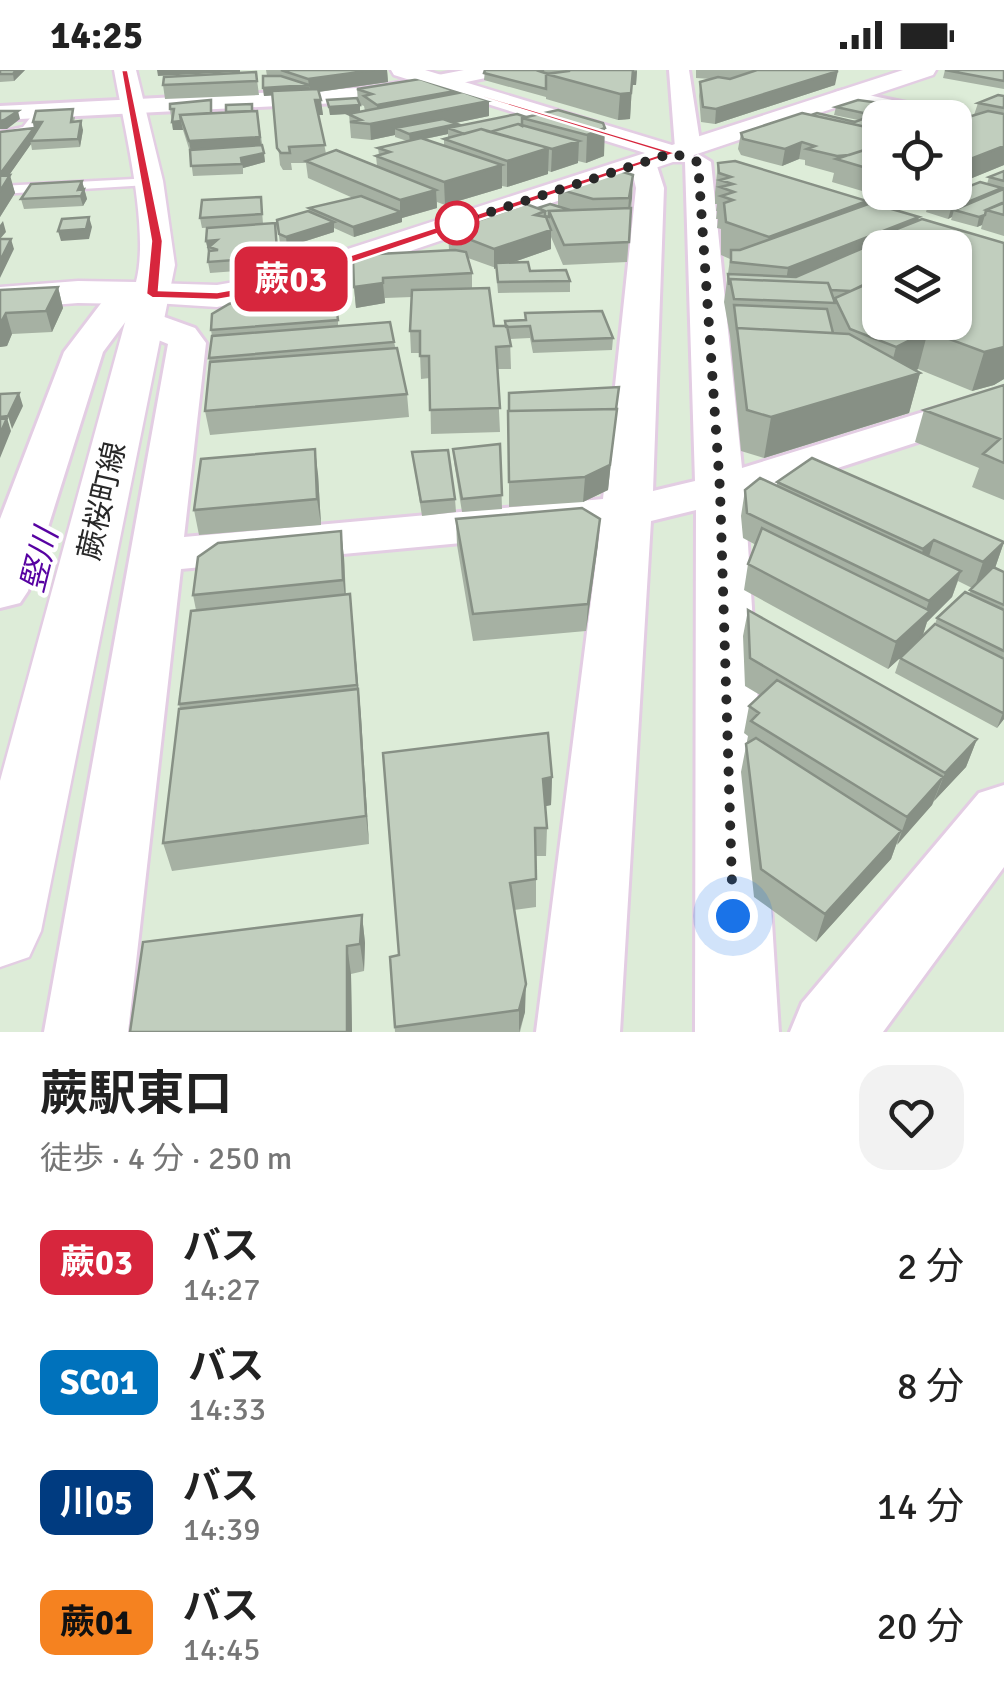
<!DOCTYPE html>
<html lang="ja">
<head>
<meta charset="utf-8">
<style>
  body { margin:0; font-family:Signika,"Noto Sans JP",sans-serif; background:#f2f2f2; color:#222; height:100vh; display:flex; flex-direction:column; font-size:38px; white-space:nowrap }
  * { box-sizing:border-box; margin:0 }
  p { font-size:32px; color:#767676 }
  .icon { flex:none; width:55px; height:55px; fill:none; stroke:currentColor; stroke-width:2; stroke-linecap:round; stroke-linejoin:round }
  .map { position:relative; height:962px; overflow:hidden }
  .sheet { display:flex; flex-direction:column; background:#fff; flex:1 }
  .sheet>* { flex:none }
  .badge { padding:0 20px; border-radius:15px; font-size:35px; line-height:65px }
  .fabs { position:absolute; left:862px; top:30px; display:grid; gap:20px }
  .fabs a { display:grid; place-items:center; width:110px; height:110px; border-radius:20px; background:#fff; box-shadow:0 2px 8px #0004; font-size:50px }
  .you { position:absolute; width:50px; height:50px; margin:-25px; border:8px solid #fff; border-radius:50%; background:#1a73e8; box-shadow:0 0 0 15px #1a73e833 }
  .map>.badge { position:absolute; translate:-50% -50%; box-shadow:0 0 0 5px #fff }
  .round { display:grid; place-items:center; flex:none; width:105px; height:105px; border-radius:30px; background:#f2f2f2 }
  .overview { display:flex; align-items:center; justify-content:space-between; height:170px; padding:0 40px }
  h1 { font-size:48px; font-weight:700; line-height:75px }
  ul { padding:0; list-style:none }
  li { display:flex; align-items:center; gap:30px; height:120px; padding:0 40px }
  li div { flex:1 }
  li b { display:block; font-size:38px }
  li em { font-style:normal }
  li .badge { min-width:110px; font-weight:700; text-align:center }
  .status { display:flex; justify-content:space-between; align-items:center; height:70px; padding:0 50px; background:#fff; direction:ltr }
  .status svg { height:28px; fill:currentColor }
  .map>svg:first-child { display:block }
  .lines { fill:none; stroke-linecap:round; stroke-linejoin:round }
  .service-casing { stroke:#e3cde3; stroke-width:5 }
  .minor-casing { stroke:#e3cde3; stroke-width:6 }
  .tertiary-casing { stroke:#e3cde3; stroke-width:5 }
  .secondary-casing { stroke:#e3cde3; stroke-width:5 }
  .service { fill:#fff; fill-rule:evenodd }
  .minor { fill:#fff; fill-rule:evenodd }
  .tertiary { fill:#fff; fill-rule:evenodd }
  .secondary { fill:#fff; fill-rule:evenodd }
  .wall { fill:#a6b1a3; fill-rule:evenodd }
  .shaded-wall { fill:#879085 }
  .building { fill:#c1cebe; stroke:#879085; stroke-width:2.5 }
  .line { fill:#d7263d; stroke:#fff; stroke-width:2.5 }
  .walk { stroke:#282828; stroke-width:10; stroke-dasharray:0 18 }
  .stop-dot { fill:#fff; stroke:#d7263d; stroke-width:5 }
  .labels { text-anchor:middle; stroke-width:9; stroke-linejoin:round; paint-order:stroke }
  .street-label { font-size:30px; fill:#282828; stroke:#fff }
  .water-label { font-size:32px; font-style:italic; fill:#5702a2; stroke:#fff }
</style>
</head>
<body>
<div class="status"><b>14:25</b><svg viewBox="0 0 49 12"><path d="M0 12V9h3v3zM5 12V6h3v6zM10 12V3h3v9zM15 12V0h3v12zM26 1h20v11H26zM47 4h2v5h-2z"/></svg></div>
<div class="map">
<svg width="1004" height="962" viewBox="0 0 1004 962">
  <rect width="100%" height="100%" fill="#ddecd8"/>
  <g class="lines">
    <g class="service-casing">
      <path id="service" d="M37,39L46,41L31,61L0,70V62L23,57Z
        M153,108L155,111L148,115L0,124V116Z"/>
    </g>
    <g class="minor-casing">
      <path id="minor" d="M464,0H505L495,6L376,31L0,50V36L376,17Z
        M669,0H689L701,78L697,83L688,86L675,78Z
        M844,20L945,41L957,48H909L836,32L833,27L836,22Z
        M698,84L711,92L742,398L1004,317V344L745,428L779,962H695L696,440L651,451L620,962H536L600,460L181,499L128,962H44L168,274L132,259L126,251L129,247L103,282L28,521L20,533L0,538V449L64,282L102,232L140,217L152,213L164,217L170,224L164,231L145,240L195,258L206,273L184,467L603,429L636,118L630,93L643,85L656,93L664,118L653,421L695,411L685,92Z
        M1004,715V797L883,962H790L802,933L979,723Z"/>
    </g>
    <g class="tertiary-casing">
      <path id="tertiary" d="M391,0H425L672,75L903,0H936L933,5L694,85L691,92H673L277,226L217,237L139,232L134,224L139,216L152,213L217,215L258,208L645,83L394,5Z"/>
    </g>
    <g class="secondary-casing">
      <path id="secondary" d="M114,0H136L163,111L175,195L41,861L29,887L0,897V711L130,234L78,233L0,239V217L78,211L136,212C150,159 124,57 114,0Z"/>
    </g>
    <use href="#service" class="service"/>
    <use href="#minor" class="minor"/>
    <use href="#tertiary" class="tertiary"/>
    <use href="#secondary" class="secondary"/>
  </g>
  <path class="wall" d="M0,0H25L14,11L0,12Z
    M266,0H387L388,12L319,22L323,45H319L326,84L377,96L376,86L379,85L378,78L407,71L395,67V65L371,70L351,68L349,44L330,45L327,30L358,32L357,19L455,21V23L489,46L455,53L457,56L526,47L603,53L604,86L586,93L578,91V93L551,102L548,101V104L507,117L502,116V118L445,135L437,132V138L402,148V152L354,167L334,158V162L287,177L280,174L277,150L309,142V138L353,128L308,108L306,93H291L292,100H283L280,95L273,25L264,26L263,18L267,6ZM359,34L364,36L365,41L360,42ZM448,64V67L450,68L444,69V76L425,69Z
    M485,0H637L636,15H632L630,49L618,50L546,29V27L484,10Z
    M696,0H830L835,15L715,54L701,52L699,26L700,12L711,9L696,8Z
    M945,0H1004V19L943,8Z
    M256,2L259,25L165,29L163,15Z
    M1004,26V95L955,115V51L974,45L978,33Z
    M211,30L212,43L257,41L265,92L243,98V104L193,106L190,82L183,60H173L170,39Z
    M836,37L914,47L880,48V122H938L909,135L832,112L834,103L805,95V90L799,89L782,96L741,85L738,79L741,63L858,50L834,45Z
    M75,47L74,52L83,60L80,77L32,80L31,74L9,105L15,123L0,147V62L34,58L33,52Z
    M718,93L867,131L866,134L918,151L1004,173V309L994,315L972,321L918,299L916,301L920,303L909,343L764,388L741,381L730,266L724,232L730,189L721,185V159L717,158L718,149H716L717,141H716L717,134H715V123ZM880,178H955L880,252Z
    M1004,101V166L981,159L982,155L977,157L951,150L952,147L948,149L926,142L929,132L987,114L989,107Z
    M82,111L87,129L83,136L24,139L21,129Z
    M558,119L632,128L627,192L563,195L551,167V179L514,192L530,201L570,211V222L498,223L496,198L468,188L472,203V218L494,256H505L525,250V243L613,268L612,280L533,283L530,268L510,269L511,299H497L500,362L431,364L430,308L421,309L420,283H411L410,261L412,227L385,228V233L356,238L354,217L449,180L448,161L538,138L558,136Z
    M261,127L263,154L278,191L250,200L210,203L208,192L209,181H208L206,171L239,156L202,158L200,148Z
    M58,217L63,238L52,262L12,264L7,276L0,277V220Z
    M338,250V256L394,272L407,324L409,347L210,365L205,341L210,295L209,288L212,266L211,260Z
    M1004,315V430L972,417L979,398L915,372L924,340Z
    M619,317L608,420L583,432L509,437V323Z
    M500,374L502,439L462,442L454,392L453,379Z
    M412,382L455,429L456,442L422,446Z
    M318,404L321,455L199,465L194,440Z
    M777,412L1004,472L995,498L1004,502V649L997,658L895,603L900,588L888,599L744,520L748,494L756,475L743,468L741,446L745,420L777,416ZM958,511L972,518L969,524L937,548L935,554L922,567L927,552L952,527Z
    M456,449L598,474L586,561L473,571L457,475Z
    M344,487L346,525L353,551L369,774L172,801L163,773L180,639L179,634L196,540L193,525Z
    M748,540L977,669L966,697L934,731L932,735L896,775L891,789L816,872L754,827L741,702L748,666L744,663L749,636L760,625L745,616L743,566Z
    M552,707L551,735L545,736L547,758L546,786H536V837L514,840L525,942L520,962H395L390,887L399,885Z
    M362,845L365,873L364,901L351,904L352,962H130Z"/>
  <path class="shaded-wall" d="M16,0H25L14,11L13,4Z
    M157,0H240V2L158,6Z
    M374,0H387L388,12L310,23L308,9Z
    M637,1L636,15H632L630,49L618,50L620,24L568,10Z
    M838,1L835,15L715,54L716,39Z
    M309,16V23L264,26L263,18Z
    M455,21V35L378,50L377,35Z
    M315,30H321L323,45H317Z
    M489,31V46L407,63L395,58V65L371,70L370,54Z
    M360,35V43L330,45L329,37Z
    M916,38L914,47L912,48H892Z
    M18,41L20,49L7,59H0V51Z
    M257,41L262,83L192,88L189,71Z
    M81,51L83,60L80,77L78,69Z
    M181,51L183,60H173L172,52Z
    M33,52H42L44,60L35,61L37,66L30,71L31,74L3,114L0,104L34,58Z
    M880,52V60L861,59Z
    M457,54V62L448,58V64L410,72L409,64Z
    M605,58L604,86L586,93L587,65Z
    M579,71L578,93L551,102L552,79Z
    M802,72L799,89L782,96L785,79Z
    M1004,76V95L955,115V95Z
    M549,78L548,104L507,117V91Z
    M264,83L265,92L243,98L241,88Z
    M502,95V118L445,135L444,112Z
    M10,105L15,123L0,147V121Z
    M633,105L632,128L627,152L629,128Z
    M82,111L87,129L83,136L78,120Z
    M1002,118L999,127L954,140L952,147L948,149L951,139Z
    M436,120L437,138L402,148V152L354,167L353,157L400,142V130Z
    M911,122H938L909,135Z
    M867,131L860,163L764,196L769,167Z
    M985,145L982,155L977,157L979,147Z
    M89,147L92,157L89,169L61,171L58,161Z
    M919,147L912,178L874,168L868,198L785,218L788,198Z
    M3,151L6,162L0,169V155Z
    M334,152V162L287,177L286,167Z
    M275,153L278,191L250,200L249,189Z
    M551,160V179L494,199V179Z
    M11,169L14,179L0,208V191Z
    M217,170L209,177L210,181H208L206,171Z
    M383,213L385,233L356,238L354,217Z
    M58,217L63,238L52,262L46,241Z
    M6,243L12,264L7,276L0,277V254Z
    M928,261L918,299L901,308L920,303L909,343L764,388L771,347L887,312L896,277Z
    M1004,277V309L994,315L972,321L984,282Z
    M619,317L608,420L583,432L585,407Z
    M19,323L23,336L12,359L8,346Z
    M7,348L11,361L0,388V364Z
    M315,379L318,404L321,455L317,429Z
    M600,449L598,474L586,561L588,534Z
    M341,461L344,487L346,537L343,510Z
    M934,470L926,496L916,505L923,479Z
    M1004,472L995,498L974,519L983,492Z
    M961,501L952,527L927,552L922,568L888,599L896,572L924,546L929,531Z
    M350,524L361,646L369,774L366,746Z
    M1004,641V649L997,658L1003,643Z
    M977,669L966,697L934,731L945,703Z
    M552,707L551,735L542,737L543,709Z
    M943,707L932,735L897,775L907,747Z
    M901,761L891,789L816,872L825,844Z
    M362,845L365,873L364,901L360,874Z
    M347,876L351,904L352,962H347Z
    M526,914L525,942L519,962V940Z"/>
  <path class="building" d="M0,0H16L13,4H0Z
    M281,0H374L308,9Z
    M485,0H544L539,1L548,4H546V19L484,3Z
    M567,0H633L631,23L620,24L546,4L568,1Z
    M757,0H830L838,1L716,39L703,37L700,12L718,7L730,9Z
    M945,0H1004V11Z
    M256,2L257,11L163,15L164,7Z
    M263,6H281L309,15L263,18Z
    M420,9L455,21L377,35L364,26L372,24L357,19Z
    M318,19L321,30H315L325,75L289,77L290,83H281L277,78L272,21Z
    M463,22L489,31L370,54L350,52L361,50L348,44Z
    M998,25L1004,26V38L978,33Z
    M357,28L360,35L329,37L327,30Z
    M211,30V43L180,45L181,51L172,52L174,39H170V34Z
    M858,30L916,38L892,48H880V52L866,57L811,45L817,43L855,52L873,45L836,37Z
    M252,34V41L226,42V35Z
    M73,39L71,52L81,51L78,69L30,71L42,52H33L36,41Z
    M558,40L603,53L605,58L587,65L522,48Z
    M0,41H18L4,50L0,51Z
    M257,41L260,67L189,71L180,45Z
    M988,41L1004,44V76L955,95V51Z
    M802,43L880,60V75L849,85L837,86L807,79L815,76L802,72L785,79L743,69L741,63Z
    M517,44L526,47L522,48V56L518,54L490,62L481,59L464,64L448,58Z
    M443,49L457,54L409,64L395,58Z
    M518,54L579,71L552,79L490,62Z
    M34,58L0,104V62Z
    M481,59L549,78L507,91L444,69Z
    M421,68L502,95L444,112L376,86L390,82L378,78Z
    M262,75L264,83L241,88L242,94L191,96L190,80Z
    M880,75V102L836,89Z
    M336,80L436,120L400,130L306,91Z
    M735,91L867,131L769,167L726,152L724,133L733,130L721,126L734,122L720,117L733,114L720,110L731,107L719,103L718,93Z
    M616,100L633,105L629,128L593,129L558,119Z
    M1004,101V111L989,107Z
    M10,105L0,121V106Z
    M82,111L78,120L84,119L81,126L21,129L31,114Z
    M980,112L1002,118L951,139L929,132Z
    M1004,119V133L986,140L985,145L979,147L954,140Z
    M361,126L401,142L353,157L309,138Z
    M261,127L262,144L200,148L202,130Z
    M1004,132V145L986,140Z
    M871,133L919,147L788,198L731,192V180H740Z
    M526,134L545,141L535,145L546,147L551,160L494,179L448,161Z
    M550,134L570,140L549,141V147L545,146V141L538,138Z
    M631,138L629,172L564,175L549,141Z
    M308,141L334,152L286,167L279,164L277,150Z
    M89,147L86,159L58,161L62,149Z
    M922,149L1004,173V277L984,282L928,261L896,277L850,259L835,228L880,208V252H955V178H903L874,168Z
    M275,153L277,180L249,189L208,192L209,181L218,180L209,177L217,170L206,171L207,158Z
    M0,169H11L0,191Z
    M863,178L880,183V207L851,221L831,220L828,213L730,209L729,215L728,204L796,207Z
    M455,180L466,182L472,203L383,208V213L354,217L353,189L359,188V185Z
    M528,192L530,201L566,200L570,211L498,212L496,193Z
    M730,209L828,213L835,233L734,229Z
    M333,211L338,250L211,260L212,244L229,234L278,217Z
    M58,217L46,241L6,243L0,254V220Z
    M489,218L494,256H507L511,276L496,277L500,338L430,340L429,286H420V261H410L412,220Z
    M734,235L827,239L833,263L737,258V260Z
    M602,241L613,268L533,271L530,256L506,257L505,251L526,250L525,243Z
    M390,252L394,272L209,288L212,266Z
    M737,258L849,264L920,303L771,347L747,340Z
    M397,278L407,324L205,341L210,292Z
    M1004,315V393L983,384L1000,369L924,340Z
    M619,317L616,339L509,341V323Z
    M19,323L8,346L0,347V324Z
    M617,339L610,395L585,407L509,412L508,341Z
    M7,348L0,364V349Z
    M500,374L502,425L462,429L453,379Z
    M315,379L317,429L194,440L201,389Z
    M448,380L455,429L421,432L412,382Z
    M812,388L1004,472L983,492L934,470L923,479L777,412Z
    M760,408L961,501L929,531L747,443L745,420Z
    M582,438L600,449L588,534L473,544L456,449Z
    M762,458L930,541L896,572L748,494Z
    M341,461L343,510L193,525L198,487L218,473Z
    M993,497L1004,502V535L970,520Z
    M965,522L1004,540V581L937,548Z
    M350,524L357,615L179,634L191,541Z
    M748,540L977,669L945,703L750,588Z
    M935,554L1004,589V641L1003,643L900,588Z
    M777,610L943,707L907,747L751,651L759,643L749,636Z
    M358,619L366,746L163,773L179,639Z
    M548,663L552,707L543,709L547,758H535L536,809L510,813L526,914L519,940L395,957L390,887L399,885L383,683Z
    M756,668L901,761L825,844L761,799L746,674Z
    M362,845L360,874L347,876V962H130L143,872Z"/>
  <path class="line" d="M121,0H128L163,171L159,220L217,222L262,214L663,83L399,2V0L677,83L269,221L217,230L152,228L146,224L151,171Z"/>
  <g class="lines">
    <path class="walk" d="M457,153L672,83L698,92L720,420L733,846"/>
  </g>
  <circle class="stop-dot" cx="457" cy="153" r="20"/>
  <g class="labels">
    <g class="street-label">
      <text transform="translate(102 431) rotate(-77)" y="10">蕨桜町線</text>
    </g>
    <g class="water-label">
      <text transform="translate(39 490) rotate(-76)" y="11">竪川</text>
    </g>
  </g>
</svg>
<div class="fabs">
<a><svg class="icon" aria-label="locate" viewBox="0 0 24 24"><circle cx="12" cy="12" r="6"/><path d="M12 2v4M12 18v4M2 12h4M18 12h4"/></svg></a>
<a><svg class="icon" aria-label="layers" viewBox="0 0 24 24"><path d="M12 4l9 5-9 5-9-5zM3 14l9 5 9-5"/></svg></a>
</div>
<div class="you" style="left:733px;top:846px"></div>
<b class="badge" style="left:291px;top:209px;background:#d7263d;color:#fff">蕨03</b>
</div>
<section class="sheet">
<div class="overview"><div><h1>蕨駅東口</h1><p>徒歩 · 4 分 · 250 m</p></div><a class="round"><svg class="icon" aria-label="heart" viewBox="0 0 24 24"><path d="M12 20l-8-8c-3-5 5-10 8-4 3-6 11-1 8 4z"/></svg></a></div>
<ul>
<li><span class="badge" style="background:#d7263d;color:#fff">蕨03</span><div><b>バス</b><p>14:27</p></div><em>2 分</em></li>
<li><span class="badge" style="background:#0072bc;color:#fff">SC01</span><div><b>バス</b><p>14:33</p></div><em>8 分</em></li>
<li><span class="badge" style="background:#003b80;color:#fff">川05</span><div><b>バス</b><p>14:39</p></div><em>14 分</em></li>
<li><span class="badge" style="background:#f58220;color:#111">蕨01</span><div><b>バス</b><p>14:45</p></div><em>20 分</em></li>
</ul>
</section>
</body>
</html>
